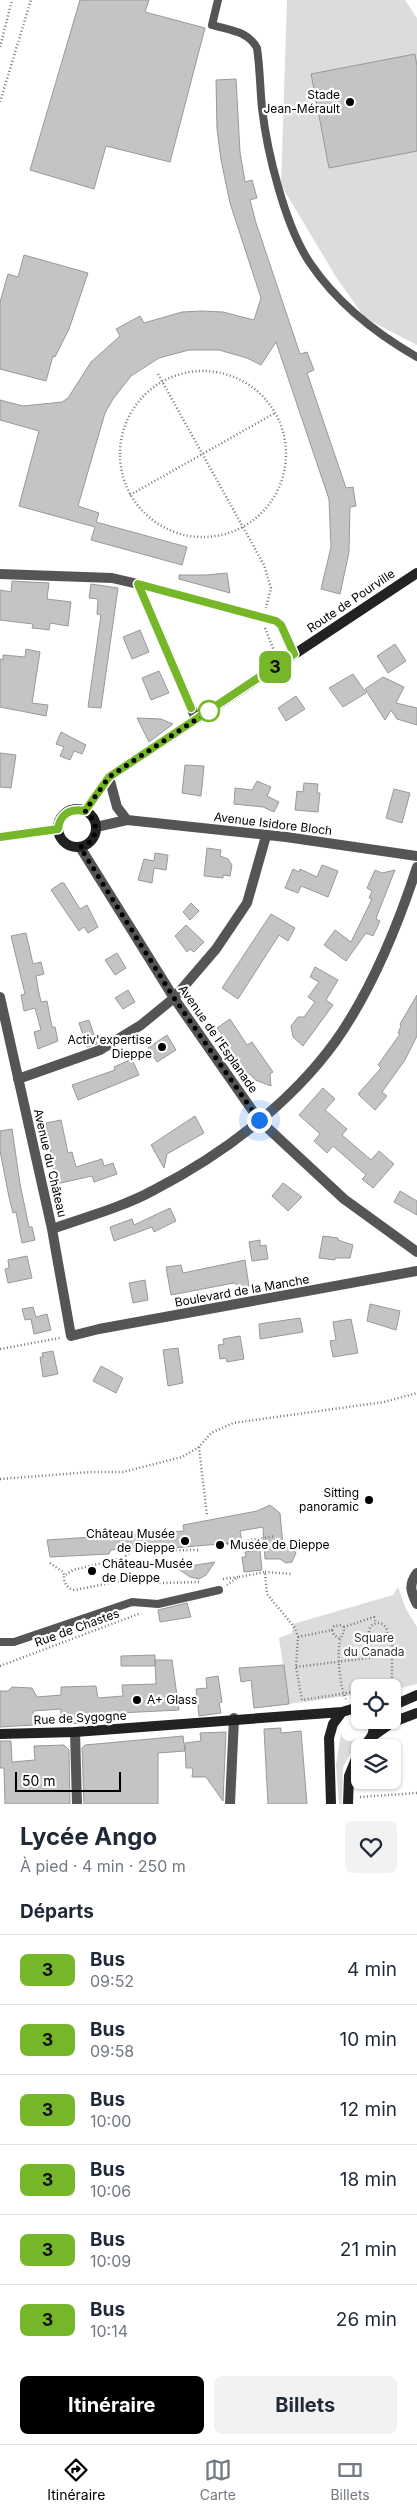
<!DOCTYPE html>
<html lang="fr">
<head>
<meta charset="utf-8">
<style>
  body { margin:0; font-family:Inter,sans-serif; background:#f2f2f3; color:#1f2937; height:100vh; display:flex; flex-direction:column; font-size:19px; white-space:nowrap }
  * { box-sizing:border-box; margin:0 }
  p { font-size:16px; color:#747a83 }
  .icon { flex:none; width:28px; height:28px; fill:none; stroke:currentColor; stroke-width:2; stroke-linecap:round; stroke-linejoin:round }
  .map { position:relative; height:1804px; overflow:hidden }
  .drawer { display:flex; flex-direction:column; background:#fff; flex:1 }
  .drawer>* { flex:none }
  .badge { padding:0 10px; border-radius:8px; font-size:18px; line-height:32px }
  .tools { position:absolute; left:351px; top:1679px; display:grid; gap:10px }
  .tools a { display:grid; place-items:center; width:50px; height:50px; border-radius:8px; background:#fff; box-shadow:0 1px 4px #0004; font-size:25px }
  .scale { position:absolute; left:15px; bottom:12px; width:106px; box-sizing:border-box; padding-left:5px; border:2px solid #000; border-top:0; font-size:14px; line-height:18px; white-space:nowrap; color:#000; -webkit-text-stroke:4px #fff; paint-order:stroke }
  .you { position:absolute; width:25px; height:25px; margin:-12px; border:4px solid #fff; border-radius:50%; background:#1a73e8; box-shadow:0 0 0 8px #1a73e833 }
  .map>.badge { position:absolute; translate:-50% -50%; box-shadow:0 0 0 2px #fff }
  h2 { padding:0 20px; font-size:19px; line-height:45px }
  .round { display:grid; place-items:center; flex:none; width:52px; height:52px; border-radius:8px; background:#f2f2f3 }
  .head { display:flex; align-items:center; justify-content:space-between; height:85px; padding:0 20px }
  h1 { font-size:24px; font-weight:700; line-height:38px }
  .primary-button { display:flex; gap:10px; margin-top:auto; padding:10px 20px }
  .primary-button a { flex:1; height:58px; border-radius:8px; background:#000; color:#fff; font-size:20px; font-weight:700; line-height:58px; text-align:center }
  .primary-button a+a { background:#f2f2f3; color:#1f2937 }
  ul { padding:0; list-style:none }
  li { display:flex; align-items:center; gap:15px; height:70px; padding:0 20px; border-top:1px solid #e0e1e3 }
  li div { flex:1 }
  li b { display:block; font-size:19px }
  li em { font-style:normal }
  li .badge { min-width:55px; font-weight:700; text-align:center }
  .tabs { display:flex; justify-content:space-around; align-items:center; height:70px; border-top:1px solid #e0e1e3; background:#fff; font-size:14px; color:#747a83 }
  .tabs a { display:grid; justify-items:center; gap:2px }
  .tabs .current { color:#000 }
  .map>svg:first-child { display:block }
  .green { fill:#dcdcdc }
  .building { fill:#c4c4c4; stroke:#999 }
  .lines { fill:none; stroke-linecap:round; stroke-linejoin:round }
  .path { stroke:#777; stroke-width:2.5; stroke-dasharray:1 2.5; stroke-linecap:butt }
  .lane { stroke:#555; stroke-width:8 }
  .street { stroke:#555; stroke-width:10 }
  .secondary { stroke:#222; stroke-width:10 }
  .line-casing { stroke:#fff; stroke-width:11 }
  .line { stroke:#76b729; stroke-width:8 }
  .walk { stroke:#000; stroke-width:5; stroke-dasharray:0 9 }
  .poi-dot { fill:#000; stroke:#fff; stroke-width:2 }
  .stop-dot { fill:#fff; stroke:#76b729; stroke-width:2.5 }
  .labels { text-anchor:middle; stroke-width:4.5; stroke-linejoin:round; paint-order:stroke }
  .poi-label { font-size:12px; fill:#000; stroke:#fff; text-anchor:end }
  .street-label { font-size:12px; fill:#000; stroke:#fff }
  .park-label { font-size:12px; fill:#333; stroke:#fff }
</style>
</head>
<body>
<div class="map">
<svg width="417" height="1804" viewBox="0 0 417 1804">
  <rect width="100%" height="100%" fill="#fff"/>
  <path class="green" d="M287,0H405L417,18V345L365,318L336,277L281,185Z
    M398,1587L406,1609L417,1627V1684L393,1690L392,1688H360V1694L289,1704L279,1638L292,1633L293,1624L393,1595Z
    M341,1733L342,1737L347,1741L358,1740L343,1767L342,1804H339L336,1765Z"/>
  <path class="building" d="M80,0H149L145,12L205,28L170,162L106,146L94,189L30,170Z
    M415,54L417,66V151L329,168L311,74Z
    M236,79L240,152L245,182L252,180L257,198L250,200L256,223L300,354L307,352L314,370L307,373L346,488L353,487L356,506L350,507L349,552L340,594L321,589L331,547L329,499L276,342L261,365L247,358L219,350H189L159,358L131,376L113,399L105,413L78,506L99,513L96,522L187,547L182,565L91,540L95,527L19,506L39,431L0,420V400L23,406L62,402L68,398L91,362L120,336L116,329L140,316L144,323L182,312L202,311L223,312L254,320L261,298L230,203L221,160L217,129L216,80Z
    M24,255L88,273L69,329L55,357L53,356L46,381L0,369V302L8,274L18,277Z
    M227,573L230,593L179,579V575H206Z
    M12,581L49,583L47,599L71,602L68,626L50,623L49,630L42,629L32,628L33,624L0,620V590L11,592Z
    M91,584L118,588L101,708L88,707L101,615L97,614L98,599L89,598Z
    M140,630L149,652L132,659L123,637Z
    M395,644L406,661L388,673L377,656Z
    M26,649L40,652L32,703L48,705L46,716L0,707V659L3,660V655L25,657Z
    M159,671L169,693L151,700L142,678Z
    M353,674L366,693L343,707L329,688Z
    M383,677L404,687L396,703L417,708V725L397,719L391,710L385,720L365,689Z
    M296,696L305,709L286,721L278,708Z
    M137,718L161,719L173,724L149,742Z
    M61,732L86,745L82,754L74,751L70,760L60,756L64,747L56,744Z
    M0,753L16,755L11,788L0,787Z
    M185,765L204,766L201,796L182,793Z
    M257,781L271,787L267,796L279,802L274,812L263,807L234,804L235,788L252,790Z
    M304,783L318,784L317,793H320L318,812L295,810L297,791L303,792Z
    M394,789L410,793L402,823L386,818Z
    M207,848L221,850L220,856L228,859L232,865L230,876L223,875V878L204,876Z
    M155,853L168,855L166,870L154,868L152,883L138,880L144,859L154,861Z
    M322,865L338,871L328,897L301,886L298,893L285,888L293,869L299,872L300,869L317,877Z
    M375,870L382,873L395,870L378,913L376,919L380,921L373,936L366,933L346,961L324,945L335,930L351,942L372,899L369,898L372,891L367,888Z
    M61,883H64L80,909L87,905L98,927L88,933L84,927L79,931L51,890Z
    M191,903L199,911L190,920L183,912Z
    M271,914L295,928L288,941L279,935L238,999L222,988Z
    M186,925L204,942L194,952L190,949L187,952L175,936Z
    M26,933L33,964L41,962L44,974L36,976L38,988L41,1002L47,1001L52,1027H55L58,1041L38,1049L34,1032L41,1030L35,1008L24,1011L21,995L25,994L11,936Z
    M117,953L126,968L115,975L105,960Z
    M315,967L338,980L326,1000L333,1005L303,1046L293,1037L291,1026L298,1017H304L315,1002L308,997L319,982L310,977Z
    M128,990L135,1002L123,1009L115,998Z
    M417,995V1036L405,1060L382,1092L387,1096L375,1110L358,1094L381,1068L378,1065L400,1034L398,1033L401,1026L400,1024Z
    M230,1019L247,1045L252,1042L273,1072L270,1074L271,1086L255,1080L250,1074L247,1076L219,1036L222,1034L217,1028Z
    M89,1020L97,1044L87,1047L79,1023Z
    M167,1035L176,1050L157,1062L148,1048Z
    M132,1059L139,1075L78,1100L72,1085L115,1070L114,1067Z
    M323,1088L335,1099L325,1110L347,1129L342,1135L371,1160L379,1151L394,1164L373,1188L362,1179L366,1175L333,1146L327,1153L314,1141L320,1134L299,1115Z
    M195,1116L204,1133L167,1154L164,1168L151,1145Z
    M61,1120L68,1153L72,1152L76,1167L102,1159L104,1166L113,1163L117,1174L94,1182L92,1176L56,1184L46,1123Z
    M12,1129L20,1184L29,1227H32L35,1240L22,1243L16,1212L13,1213L9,1197L0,1151V1131Z
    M283,1183L302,1197L288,1211L272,1196Z
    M400,1191L417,1201V1215L394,1202Z
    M170,1208L176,1221L154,1232L152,1227L114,1241L110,1227L132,1219L134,1225Z
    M323,1236L338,1238V1240L353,1245L350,1258H335V1260L319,1258Z
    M260,1240V1246L266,1245L268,1259L252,1261L249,1242Z
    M27,1256L32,1278L8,1283L5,1269L9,1268L8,1260Z
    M245,1260L249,1286L241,1287L234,1283L171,1295L166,1267L181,1265L183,1273Z
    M145,1280L148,1300L133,1303L129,1283Z
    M370,1304L400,1311L396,1330L367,1321Z
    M33,1307L36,1317L47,1314L51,1330L34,1334L31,1319L25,1320L22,1309Z
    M300,1318L303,1332L260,1339L259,1324Z
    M351,1319L358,1353L333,1357L330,1341L336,1340L333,1322Z
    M240,1336L244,1359L227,1362L226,1358L220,1359L218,1345L224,1344L223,1339Z
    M178,1348L183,1383L168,1386L163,1350Z
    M53,1351L58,1374L43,1377L40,1357H43L42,1353Z
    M101,1366L123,1378L116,1393L93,1381Z
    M270,1505L280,1513L283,1546L293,1549L296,1553L292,1562L286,1563L280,1559H265L263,1527L240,1531L242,1542L139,1551L138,1547L111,1550L109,1554L50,1557L47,1540L184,1531L183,1525L257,1511Z
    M260,1550L262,1570L244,1572L242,1557H246L245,1552Z
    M215,1562L206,1575L199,1579L190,1577L177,1568Z
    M187,1603L191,1617L160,1622L158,1610Z
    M155,1655V1666H121V1656Z
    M155,1660H172L179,1710L99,1714L100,1722L66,1724L65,1715H61V1709L33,1711L34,1725L0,1727V1691H8L12,1687L32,1688L37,1697L61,1695V1687L96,1686L98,1698L123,1696L122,1685L156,1684Z
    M284,1665L289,1704L254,1708L251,1680L241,1682L239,1668Z
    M218,1676L222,1702L219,1703L221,1713L199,1716L196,1689L207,1688L206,1678Z
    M281,1728V1733L301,1731L307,1804H268L264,1729Z
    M226,1732L223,1801L206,1777H192L193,1768H186L185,1743L201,1741L200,1733Z
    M183,1736L185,1751L158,1753V1804H84L82,1748L85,1745Z
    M0,1741H11L12,1762L35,1760L34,1746L64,1745L69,1750L70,1804H5L4,1768H0Z"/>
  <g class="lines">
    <path class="path" d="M0,47L12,0
      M0,102L31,0
      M120 454a83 83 0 1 1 166 0a83 83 0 1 1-166 0Z
      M158,374L264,565L271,588L266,608
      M130,495L275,413
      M265,628L275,653
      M0,1349L60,1338
      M199,1447L207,1516
      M0,1479L91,1472H123L182,1457L199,1447L211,1433L233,1423L384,1402L417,1393
      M227,1544L275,1536
      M198,1550L132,1551L123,1558L73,1570L64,1576C64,1583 67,1589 75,1590L116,1582L145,1580L159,1583L200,1582
      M50,1563L63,1572L64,1576
      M265,1572L292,1574
      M239,1577L265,1572L267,1594L295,1628L298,1637L296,1667L302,1700L360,1691
      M223,1579L238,1577L227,1585
      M369 1632a9 9 0 1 1 18 0a9 9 0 1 1-18 0Z
      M332,1630L334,1626L341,1625L344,1627
      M298,1637L332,1630L334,1635L340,1639
      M0,1666L141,1613
      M296,1667L393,1655
      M383,1688L392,1686V1642L386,1638
      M346,1699C340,1690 336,1649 341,1638C343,1633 344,1633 344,1627L374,1617L376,1623
      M360,1797L417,1793"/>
    <path class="lane" d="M218,0L212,25C229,30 248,31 257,48C260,68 260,88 262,108C267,152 285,226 310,263C337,303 375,333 417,357
      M138,584L276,621L281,625L294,655
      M0,1642H14L132,1602L158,1604L219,1590"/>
    <path class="street" d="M0,574L112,578L138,584L196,719
      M109,777L117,807L127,820
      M96,827L127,820L286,837L417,856
      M80,847L174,998L259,1120L344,1199L417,1252
      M0,997L52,1229L71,1336L99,1329L417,1271
      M18,1079L100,1050L141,1025L174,998L216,949L247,903L266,836
      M52,1229C86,1217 123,1207 154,1190C222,1155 290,1104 335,1042C372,990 397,928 417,867
      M417,1573C408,1585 411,1592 417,1604
      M75,1732L77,1804
      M230,1804L234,1718"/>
    <path class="secondary" d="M58 828a19 19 0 1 1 38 0a19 19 0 1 1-38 0Z
      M85,811L109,777L417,573
      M0,837L58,829
      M392,1706L417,1695
      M0,1734L75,1732L342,1712L352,1709L360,1711
      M373,1736L393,1722L417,1713
      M362,1748C371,1738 377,1733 371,1720
      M331,1804L329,1738L333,1724L342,1712
      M348,1804L349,1776L360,1749"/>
  </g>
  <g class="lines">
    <g class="line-casing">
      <path id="line" d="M0,837L58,829C60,814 70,808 85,811L109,777L294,654L281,625L276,621L138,584L191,708"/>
    </g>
    <use href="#line" class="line"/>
    <path class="walk" d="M209,711L109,777L85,811C100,822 99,841 80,847L174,998L259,1120"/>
  </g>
  <g class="poi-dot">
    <circle cx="350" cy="102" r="5"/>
    <circle cx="162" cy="1047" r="5"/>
    <circle cx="369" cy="1500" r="5"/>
    <circle cx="185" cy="1541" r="5"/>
    <circle cx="220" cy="1545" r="5"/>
    <circle cx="92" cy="1571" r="5"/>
    <circle cx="137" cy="1700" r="5"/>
  </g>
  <circle class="stop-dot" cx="209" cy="711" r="10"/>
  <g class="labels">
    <g class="poi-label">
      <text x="340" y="99">Stade<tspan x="340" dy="14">Jean-Mérault</tspan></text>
      <text x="152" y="1044">Activ'expertise<tspan x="152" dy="14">Dieppe</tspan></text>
      <text x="359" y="1497">Sitting<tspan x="359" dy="14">panoramic</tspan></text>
      <text x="175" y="1538">Château Musée<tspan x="175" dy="14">de Dieppe</tspan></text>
      <text x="230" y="1549" text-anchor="start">Musée de Dieppe</text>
      <text x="102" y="1568" text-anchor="start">Château-Musée<tspan x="102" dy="14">de Dieppe</tspan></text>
      <text x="147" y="1704" text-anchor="start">A+ Glass</text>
    </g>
    <g class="street-label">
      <text transform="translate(351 601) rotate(-34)" y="4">Route de Pourville</text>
      <text transform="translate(273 824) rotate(7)" y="4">Avenue Isidore Bloch</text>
      <text transform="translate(218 1039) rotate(55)" y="4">Avenue de l'Esplanade</text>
      <text transform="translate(50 1163) rotate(77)" y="4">Avenue du Château</text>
      <text transform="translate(242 1291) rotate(-10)" y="4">Boulevard de la Manche</text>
      <text transform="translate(77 1628) rotate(-20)" y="4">Rue de Chastes</text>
      <text transform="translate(80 1718) rotate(-3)" y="4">Rue de Sygogne</text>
    </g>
    <g class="park-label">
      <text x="374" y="1642">Square<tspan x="374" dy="14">du Canada</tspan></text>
    </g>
  </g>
</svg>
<div class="tools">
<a><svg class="icon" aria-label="locate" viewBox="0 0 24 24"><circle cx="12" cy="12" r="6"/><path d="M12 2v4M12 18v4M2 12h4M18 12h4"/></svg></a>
<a><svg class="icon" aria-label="layers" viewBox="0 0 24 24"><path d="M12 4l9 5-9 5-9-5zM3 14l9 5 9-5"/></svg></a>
</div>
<div class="scale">50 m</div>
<div class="you" style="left:259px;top:1120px"></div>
<b class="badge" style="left:275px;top:667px;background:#76b729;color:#111">3</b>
</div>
<section class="drawer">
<div class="head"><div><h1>Lycée Ango</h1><p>À pied · 4 min · 250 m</p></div><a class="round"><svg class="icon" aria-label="heart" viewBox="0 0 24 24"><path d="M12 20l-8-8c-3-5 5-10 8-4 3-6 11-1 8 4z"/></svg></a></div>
<h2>Départs</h2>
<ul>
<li><span class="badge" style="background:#76b729;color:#111">3</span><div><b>Bus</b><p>09:52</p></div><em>4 min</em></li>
<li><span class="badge" style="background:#76b729;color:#111">3</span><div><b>Bus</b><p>09:58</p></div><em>10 min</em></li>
<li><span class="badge" style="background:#76b729;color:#111">3</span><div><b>Bus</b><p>10:00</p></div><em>12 min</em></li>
<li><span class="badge" style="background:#76b729;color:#111">3</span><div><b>Bus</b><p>10:06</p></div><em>18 min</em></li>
<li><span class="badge" style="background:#76b729;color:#111">3</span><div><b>Bus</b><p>10:09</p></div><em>21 min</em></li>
<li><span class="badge" style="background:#76b729;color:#111">3</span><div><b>Bus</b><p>10:14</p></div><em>26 min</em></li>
</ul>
<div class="primary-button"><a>Itinéraire</a><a>Billets</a></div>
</section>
<nav class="tabs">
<a class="current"><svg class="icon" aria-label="directions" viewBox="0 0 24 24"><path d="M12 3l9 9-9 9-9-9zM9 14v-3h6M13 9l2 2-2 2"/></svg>Itinéraire</a>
<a><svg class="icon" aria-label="map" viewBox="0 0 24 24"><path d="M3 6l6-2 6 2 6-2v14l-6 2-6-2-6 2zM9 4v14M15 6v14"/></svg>Carte</a>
<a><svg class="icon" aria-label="tickets" viewBox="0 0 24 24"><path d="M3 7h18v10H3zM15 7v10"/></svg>Billets</a>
</nav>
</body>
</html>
